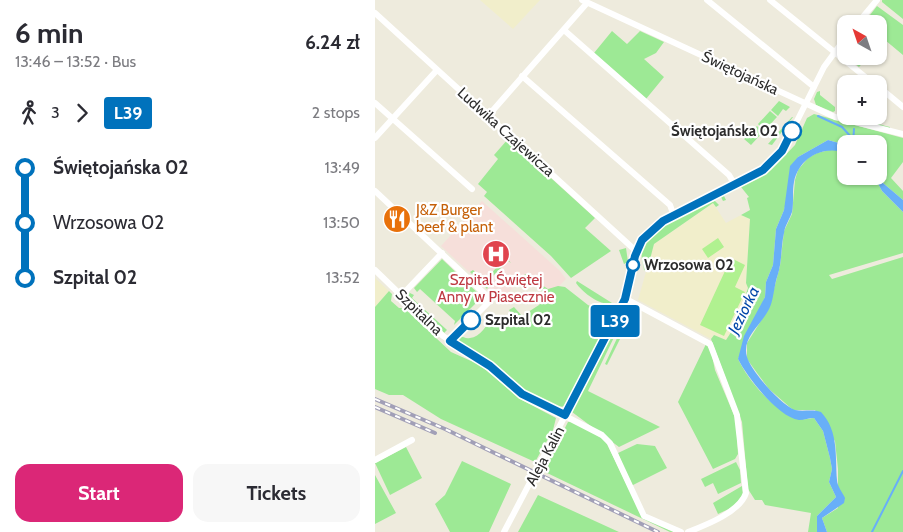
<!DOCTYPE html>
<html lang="en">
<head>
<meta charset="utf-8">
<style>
  body { margin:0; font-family:Cabin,sans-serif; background:#f7f7f7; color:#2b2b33; height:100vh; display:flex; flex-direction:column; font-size:19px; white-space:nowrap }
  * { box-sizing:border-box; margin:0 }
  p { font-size:16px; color:#7c7c81 }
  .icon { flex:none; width:28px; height:28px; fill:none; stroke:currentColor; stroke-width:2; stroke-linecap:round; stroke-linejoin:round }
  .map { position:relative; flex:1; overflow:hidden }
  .sheet { display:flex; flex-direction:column; background:#fff; width:375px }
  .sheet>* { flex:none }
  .badge { padding:0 10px; border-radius:4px; font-size:18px; line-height:32px }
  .needle { width:32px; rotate:320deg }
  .tools { position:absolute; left:462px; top:15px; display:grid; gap:10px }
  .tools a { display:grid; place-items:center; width:50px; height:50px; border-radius:10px; background:#fff; box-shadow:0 1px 4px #0004; font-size:25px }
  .map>.badge { position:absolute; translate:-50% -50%; box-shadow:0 0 0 2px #fff }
  .legs { display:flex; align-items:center; gap:8px; height:55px; padding:0 15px; font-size:16px }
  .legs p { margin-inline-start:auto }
  .head { display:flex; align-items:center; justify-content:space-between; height:85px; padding:0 15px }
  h1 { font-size:28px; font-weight:800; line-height:38px }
  .primary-button { display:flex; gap:10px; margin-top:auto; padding:10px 15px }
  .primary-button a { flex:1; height:58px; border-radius:15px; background:#db2777; color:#fff; font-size:20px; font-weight:800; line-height:58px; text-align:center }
  .primary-button a+a { background:#f7f7f7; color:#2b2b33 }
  ul { padding:0 15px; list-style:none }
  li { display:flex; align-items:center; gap:18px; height:55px; font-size:19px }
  li i { display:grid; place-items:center; width:8px; height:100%; margin:0 6px; background:currentColor }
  li i::after { content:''; width:12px; height:12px; margin:-6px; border:4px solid; border-radius:50%; background:#fff }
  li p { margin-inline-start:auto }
  li:first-child i { background:linear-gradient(#0000 50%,currentColor 0) }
  li:last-child i { background:linear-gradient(currentColor 50%,#0000 0) }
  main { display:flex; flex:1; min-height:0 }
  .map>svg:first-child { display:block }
  .education { fill:#f1eecb }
  .medical { fill:#f6dfda }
  .green { fill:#9de995 }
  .pitch { fill:#b0f190 }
  .water { fill:#68aff8 }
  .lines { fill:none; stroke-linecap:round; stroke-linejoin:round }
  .stream { stroke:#68aff8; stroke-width:2 }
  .minor { stroke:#fff; stroke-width:6 }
  .rail-casing { stroke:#a19fb7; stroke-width:4 }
  .rail { stroke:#fff; stroke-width:2; stroke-dasharray:5.5; stroke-linecap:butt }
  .line-1-casing { stroke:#fff; stroke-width:11 }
  .line-1 { stroke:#0072bc; stroke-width:8 }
  .stop-1-dot { fill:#fff; stroke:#0072bc; stroke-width:2.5 }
  .labels { text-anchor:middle; stroke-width:4.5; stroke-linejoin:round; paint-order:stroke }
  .street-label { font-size:15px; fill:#2c2c2c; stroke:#fff }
  .stop-label { font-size:15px; font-weight:bold; fill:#2c2c2c; stroke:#fff; text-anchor:start }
  .food-label { font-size:15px; fill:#c56008; stroke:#fff; text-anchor:start }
  .health-label { font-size:15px; fill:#be3a42; stroke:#fff }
  .water-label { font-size:16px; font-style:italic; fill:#0347a9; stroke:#fff }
</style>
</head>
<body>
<main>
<section class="sheet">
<div class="head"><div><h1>6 min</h1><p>13:46 – 13:52 · Bus</p></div><b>6.24 zł</b></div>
<div class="legs"><svg class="icon" aria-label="walk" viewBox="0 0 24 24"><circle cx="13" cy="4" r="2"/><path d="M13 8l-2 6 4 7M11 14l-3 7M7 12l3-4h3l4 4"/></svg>3<svg class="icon" aria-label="forward" viewBox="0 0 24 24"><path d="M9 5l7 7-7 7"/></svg><b class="badge" style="background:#0072bc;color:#fff">L39</b><p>2 stops</p></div>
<ul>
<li><i style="color:#0072bc"></i><b>Świętojańska 02</b><p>13:49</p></li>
<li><i style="color:#0072bc"></i><span>Wrzosowa 02</span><p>13:50</p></li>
<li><i style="color:#0072bc"></i><b>Szpital 02</b><p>13:52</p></li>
</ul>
<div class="primary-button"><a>Start</a><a>Tickets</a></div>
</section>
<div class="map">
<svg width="528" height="532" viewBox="0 0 528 532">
  <rect width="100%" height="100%" fill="#eeebdd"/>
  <path class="education" d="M105,0H165L138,29Z
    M338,203L351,223L366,215L375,219L371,283L373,288L360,326L351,340L339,335L336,339L263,300L279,244Z
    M0,278L14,291L0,307Z"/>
  <path class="medical" d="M107,201L185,271L191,279L173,297L163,286L149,276L125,301L66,246Z"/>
  <path class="green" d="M507,0H528V19L507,2Z
    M502,6L528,25V55L510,40L504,46V24H488Z
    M237,31L252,44L265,31L289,42L281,53L269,59L289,77L271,99L219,53Z
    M471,56H494L484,67Z
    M445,91V95L460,107V111L458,112L441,105L439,99L442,92Z
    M404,101L415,107L411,111L408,109L403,116L396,110Z
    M462,101L471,108V116C485,116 501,124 515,127V130L466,116Z
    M395,111L402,117L389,131L383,124Z
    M439,114L528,138V162L516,178L528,191V200L508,183L506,178L504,144L471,145L453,140L423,157L409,210L401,229L398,265L391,282L390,297L363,359C374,382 401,414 428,419C431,420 435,418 439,418L448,431L455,458L457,469L454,482L461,497L442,516V532H433L436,513L390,505L387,500H380L373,489L367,422L336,339L339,335L351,340L360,326L373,288L371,283L375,219L366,215L375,210L372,198L374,197L366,187L349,196L351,200L348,201L346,197L396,170L420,145L432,118Z
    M418,117L397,145L393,144L417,117Z
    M382,126L388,132L376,145L369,139Z
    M133,139L220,218L210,228L236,251L196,278L176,256L109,196L112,192L103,184L123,159L119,155Z
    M459,149L471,153V176H499L507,191L528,212V253L454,275L457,279L528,257V532H452L447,518L463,508V469L460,441L440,410H418L394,389L382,373L372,359V343L394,308L405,266L409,231L417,214L420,180L423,170L433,158L442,153Z
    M340,201L344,205L341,207L338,203L279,244L272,271L269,270C269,264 265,257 267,251C274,230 319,206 340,201Z
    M251,248L253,262L249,264L244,250Z
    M131,257L136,263L133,261L115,279L117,283L112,278Z
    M67,259L107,297L79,325L80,321L45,289L42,292L39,288Z
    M98,270L114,285L112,289L95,272Z
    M150,274L173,289L183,286L190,287L213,305L231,314L236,312L238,313L235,321L231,323L229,333L191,406C166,413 131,372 112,360C103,353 91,349 82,342L81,339L84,337C90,336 89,339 95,338C105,337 113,325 116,316L124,324L136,313L134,310L139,307L147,316L164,305L172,295L149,276Z
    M202,281L237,303C226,307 207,292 201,283Z
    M14,291L17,294L16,301L24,308H29L76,352L105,365L145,399L181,418L178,430L160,462L66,419L28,395H14L0,389V307Z
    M33,292L39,295L37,298L72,330L69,333L33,300Z
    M257,305L263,310L259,311L232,365L230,364L251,319L250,316Z
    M241,327H244L213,391L285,427L244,447L197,412Z
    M331,344L336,351L340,370L361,420L363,454L360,459L338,469L303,402Z
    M198,421L230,440L266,514L302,532H295L170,472V467L193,422Z
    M262,444L280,446L292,468L256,486L243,453Z
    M31,447L47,478L15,495L0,463Z
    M87,461L136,484L114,532H75L60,504L70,495Z
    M361,462L365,470L366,483L343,494L338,483L330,487L326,479Z
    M0,475L21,513L0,524Z
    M367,486L368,495L358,507L343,514L338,503Z
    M163,495L244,532H143Z"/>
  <path class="pitch" d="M343,238L349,247L333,258L327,249Z
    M356,258L370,265L360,287L370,292L349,336L325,325Z"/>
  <path class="water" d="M453,140L471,145V153C449,145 424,157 419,182C417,191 419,202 417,212C415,219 410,225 409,233C406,246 407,261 403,274C399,285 399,297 395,307C388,324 366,337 372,357C376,371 406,405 420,410C428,412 437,409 446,412C464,431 460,457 462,480C462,486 468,493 470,498L469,503L447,518L452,532H442V516L461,497L454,482L457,469L455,458L448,431L439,418C434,418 429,420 424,420C403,417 372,377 363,359L369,336L390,297L391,282L398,265L401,229L409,210L415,166L423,157Z
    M504,166L508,183L528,200V212L507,191L499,176H504Z"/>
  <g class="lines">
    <path class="stream" d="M443,116L467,127L477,138
      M478,144L479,129
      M497,532L528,471"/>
    <path class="minor" d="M207,0L460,117L528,134
      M332,0L439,87
      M395,0L499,84
      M0,13L261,251
      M482,24L502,0
      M189,30L354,175L360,185
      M147,76L295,205L299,216
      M504,87L528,107
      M0,103L97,189
      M113,116L212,3
      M0,138L62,70
      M0,191L112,296L113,303L75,341
      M0,270L68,336L115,366L138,387L157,399L227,435L235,443L269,516L306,532
      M26,296L67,253
      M251,299L335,344L362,415L371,493C365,512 331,525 313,532
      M0,460L37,440
      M129,532L245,311C255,288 254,257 268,239C279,225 294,218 309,211C342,194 382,180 407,151L449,67L471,37"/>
    <g class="rail-casing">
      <path id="rail" d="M0,399L70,429L283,532
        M0,407L60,433"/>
    </g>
    <use href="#rail" class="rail"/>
  </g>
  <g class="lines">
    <g class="line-1-casing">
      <path id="line-1" d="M96,320L75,341L115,366L147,394L190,415L250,299L260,256L267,240L288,221L388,170L407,151L417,131"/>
    </g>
    <use href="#line-1" class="line-1"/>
  </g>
  <defs>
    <g id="restaurant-disc" transform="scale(1.4375)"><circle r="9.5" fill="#e8710a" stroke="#fff"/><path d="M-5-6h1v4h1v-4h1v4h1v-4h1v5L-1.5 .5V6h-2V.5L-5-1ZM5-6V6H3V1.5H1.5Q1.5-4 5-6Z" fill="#fff"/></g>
    <g id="hospital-disc" transform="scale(1.4375)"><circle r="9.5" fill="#e0444e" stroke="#fff"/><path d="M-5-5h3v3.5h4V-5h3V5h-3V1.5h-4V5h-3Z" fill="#fff"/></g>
  </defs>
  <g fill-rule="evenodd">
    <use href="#restaurant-disc" x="22" y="219"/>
    <use href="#hospital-disc" x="121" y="254"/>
  </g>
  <g class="stop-1-dot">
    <circle cx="417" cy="131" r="9"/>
    <circle cx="258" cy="265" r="6"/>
    <circle cx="96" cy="320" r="9"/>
  </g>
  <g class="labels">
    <g class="street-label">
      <text transform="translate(365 73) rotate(25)" y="5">Świętojańska</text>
      <text transform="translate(131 132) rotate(42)" y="5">Ludwika Czajewicza</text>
      <text transform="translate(44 312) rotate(44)" y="5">Szpitalna</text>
      <text transform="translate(170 456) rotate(-62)" y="5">Aleja Kalin</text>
    </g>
    <g class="stop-label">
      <text x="403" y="136" text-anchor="end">Świętojańska 02</text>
      <text x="269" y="270">Wrzosowa 02</text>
      <text x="110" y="325">Szpital 02</text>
    </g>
    <g class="food-label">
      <text x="41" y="215">J&amp;Z Burger<tspan x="41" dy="17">beef &amp; plant</tspan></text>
    </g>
    <g class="health-label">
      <text x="121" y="285">Szpital Świętej<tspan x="121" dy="17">Anny w Piasecznie</tspan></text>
    </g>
    <g class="water-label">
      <text transform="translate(368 310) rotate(-64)" y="6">Jeziorka</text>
    </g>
  </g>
</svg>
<div class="tools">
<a><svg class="needle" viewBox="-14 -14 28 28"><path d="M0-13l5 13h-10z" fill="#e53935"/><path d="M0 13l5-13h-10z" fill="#7c7c81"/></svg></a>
<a>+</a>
<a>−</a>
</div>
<b class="badge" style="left:240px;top:321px;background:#0072bc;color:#fff">L39</b>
</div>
</main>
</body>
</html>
